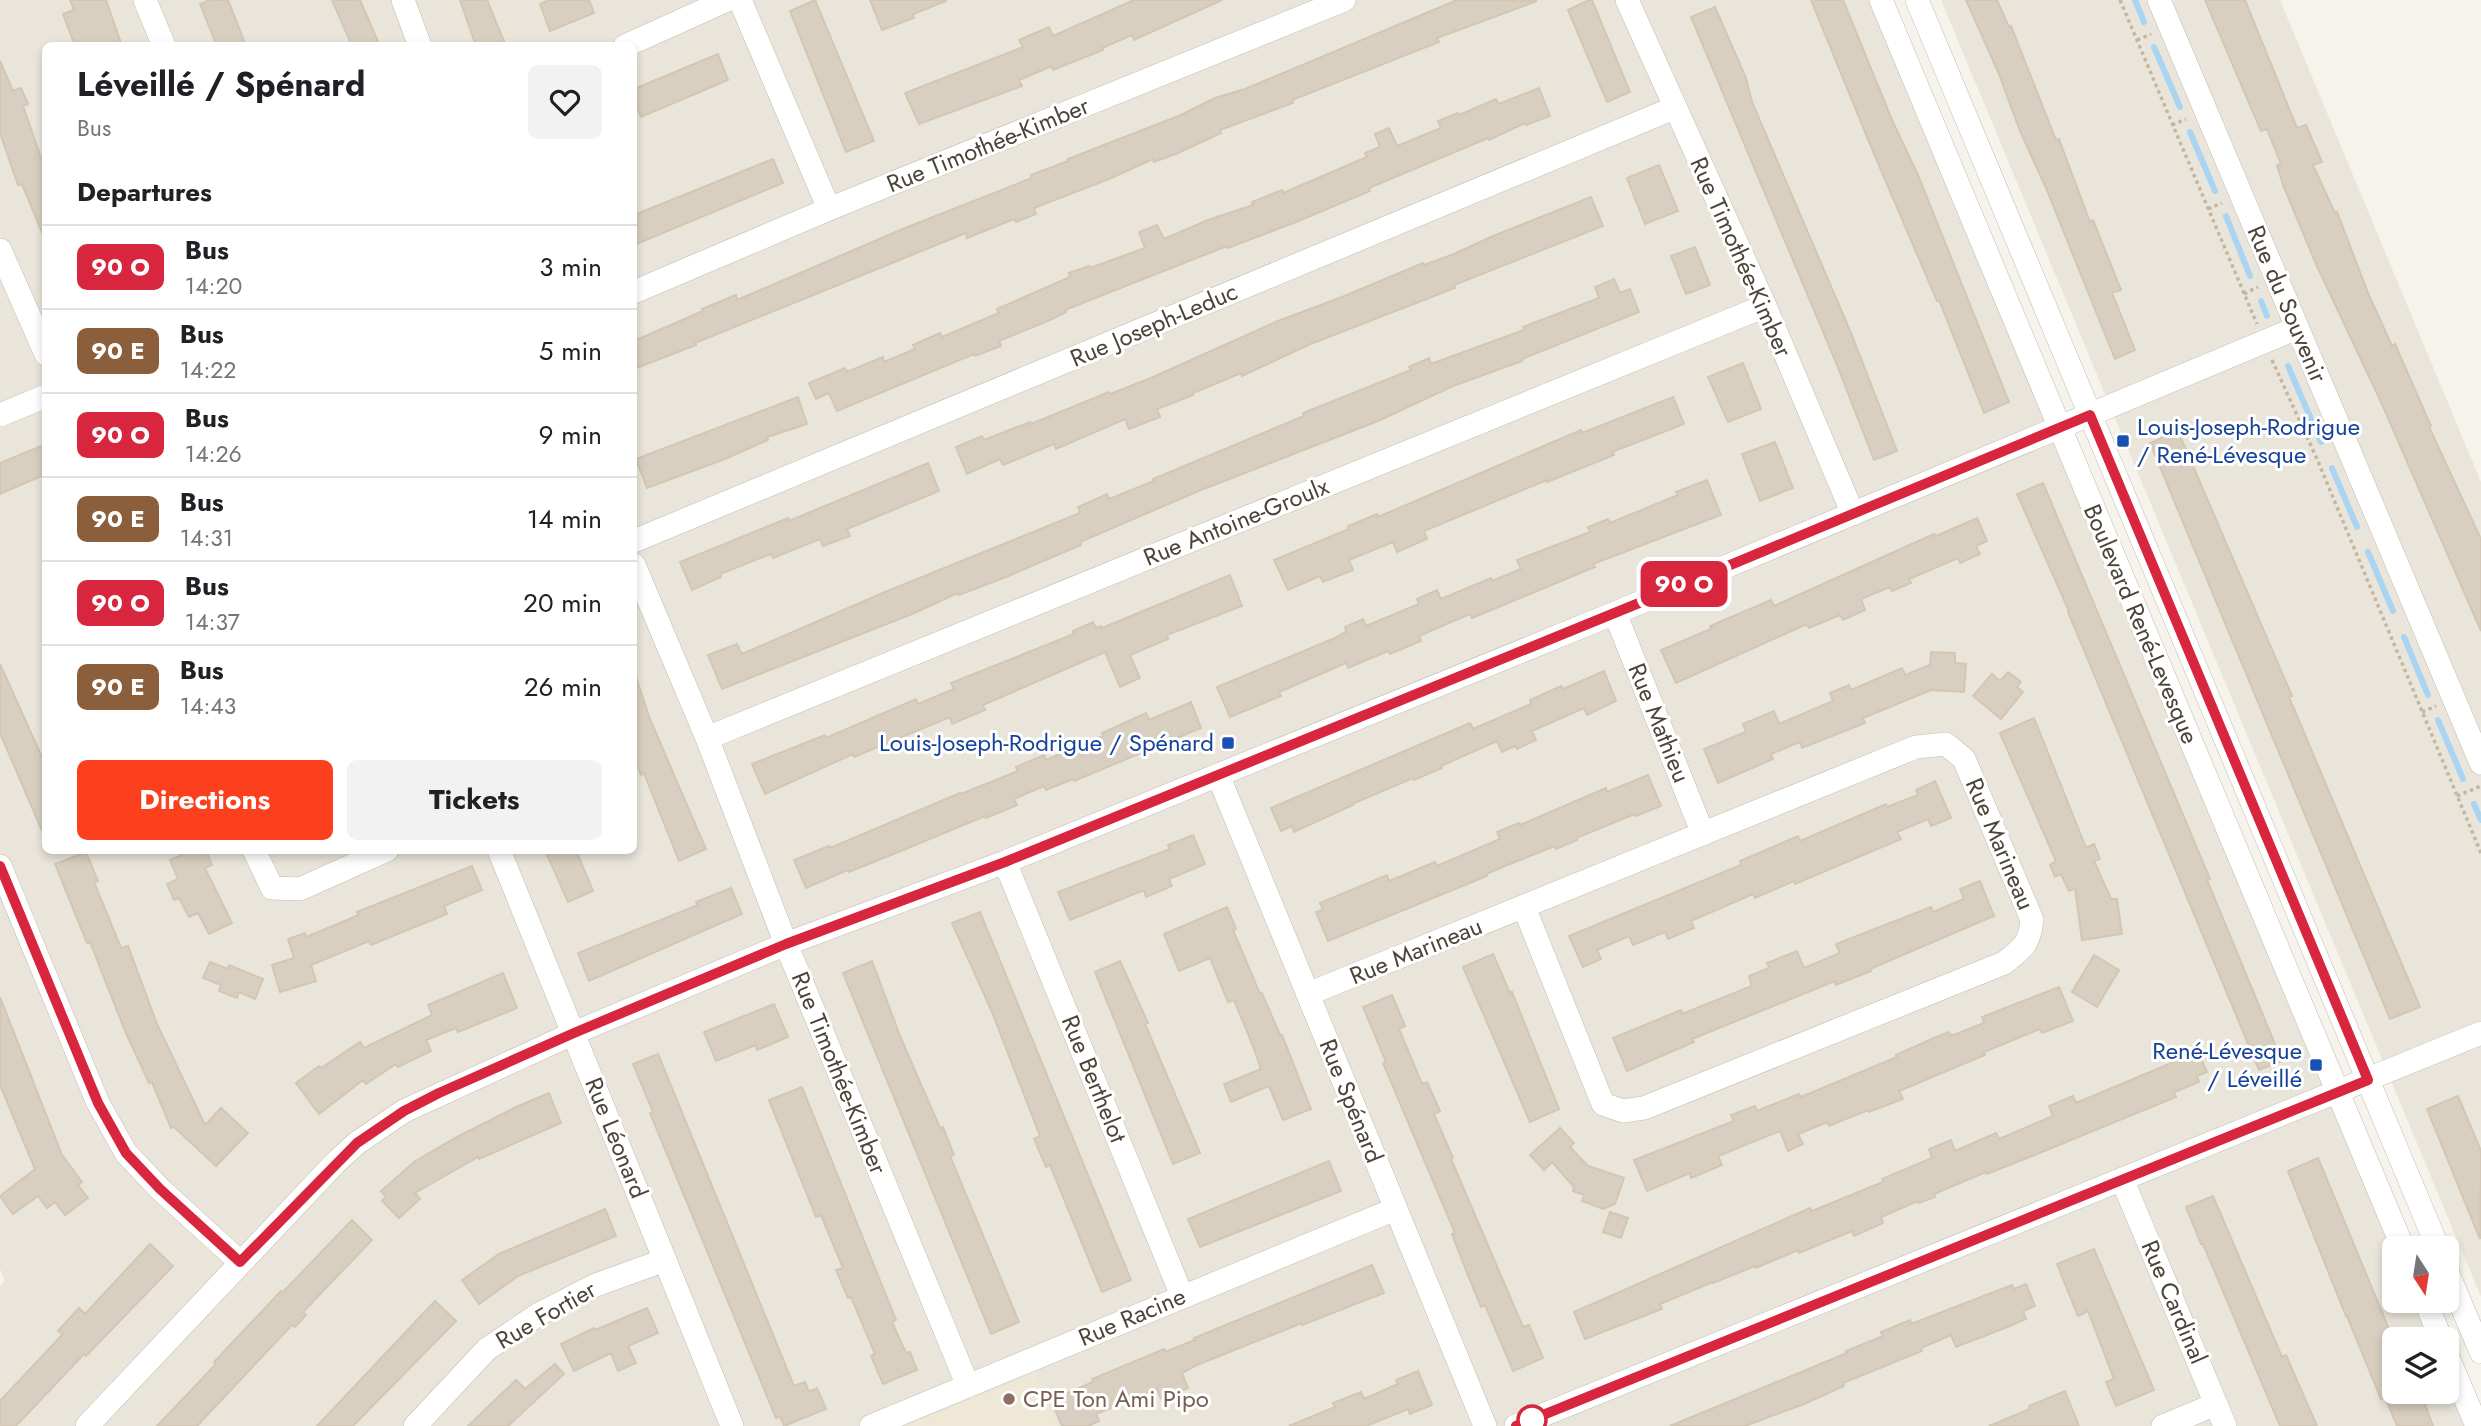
<!DOCTYPE html>
<html lang="en">
<head>
<meta charset="utf-8">
<style>
  body { margin:0; font-family:Jost,sans-serif; background:#f2f2f2; color:#202124; height:100vh; display:flex; flex-direction:column; font-size:26px; white-space:nowrap }
  * { box-sizing:border-box; margin:0 }
  p { font-size:23px; color:#757577 }
  .icon { flex:none; width:38px; height:38px; fill:none; stroke:currentColor; stroke-width:2; stroke-linecap:round; stroke-linejoin:round }
  .map { position:relative; flex:1; overflow:hidden }
  .details { position:absolute; left:42px; top:42px; width:595px; height:812px; display:flex; flex-direction:column; background:#fff; border-radius:10px; box-shadow:0 4px 10px #0003 }
  .details>* { flex:none }
  .badge { padding:0 14px; border-radius:10px; font-size:24px; line-height:46px }
  .needle { width:46px; rotate:168deg }
  .controls { position:absolute; left:2382px; top:1236px; display:grid; gap:14px }
  .controls a { display:grid; place-items:center; width:77px; height:77px; border-radius:10px; background:#fff; box-shadow:0 4px 10px #0003; font-size:35px }
  .map>.badge { position:absolute; translate:-50% -50%; box-shadow:0 0 0 4px #fff }
  h2 { padding:0 35px; font-size:26px; line-height:63px }
  .round { display:grid; place-items:center; flex:none; width:74px; height:74px; border-radius:10px; background:#f2f2f2 }
  .head { display:flex; align-items:center; justify-content:space-between; height:119px; padding:0 35px }
  h1 { font-size:33px; font-weight:700; line-height:52px }
  .button { display:flex; gap:14px; margin-top:auto; padding:14px 35px }
  .button a { flex:1; height:80px; border-radius:10px; background:#fc3f1d; color:#fff; font-size:28px; font-weight:700; line-height:80px; text-align:center }
  .button a+a { background:#f2f2f2; color:#202124 }
  ul { padding:0; list-style:none }
  li { display:flex; align-items:center; gap:21px; height:84px; padding:0 35px; border-top:2px solid #e0e0e0 }
  li div { flex:1 }
  li b { display:block; font-size:26px }
  li em { font-style:normal }
  li .badge { min-width:77px; font-weight:700; text-align:center }
  .map>svg:first-child { display:block }
  .residential { fill:#eae5da; fill-rule:evenodd }
  .education { fill:#efe8d6 }
  .lines { fill:none; stroke-linecap:round; stroke-linejoin:round }
  .stream { stroke:#a9d4f2; stroke-width:6 }
  .building { fill:#d8cfc1; stroke:#d3c7b4; stroke-width:2 }
  .minor-casing { stroke:#c2bbae; stroke-width:24 }
  .path { stroke:#c4b79f; stroke-width:3.5; stroke-dasharray:3.5 3.5; stroke-linecap:butt }
  .minor { stroke:#fff; stroke-width:23 }
  .line-casing { stroke:#fff; stroke-width:16 }
  .line { stroke:#d7263d; stroke-width:10 }
  .transit-dot { fill:#1a4fb4; stroke:#fff; stroke-width:2.5 }
  .education-dot { fill:#8d6e63; stroke:#fff; stroke-width:2.5 }
  .stop-dot { fill:#fff; stroke:#d7263d; stroke-width:3.5 }
  .labels { text-anchor:middle; stroke-width:6; stroke-linejoin:round; paint-order:stroke }
  .street-label { font-size:24px; fill:#4b4439; stroke:#fff }
  .transit-label { font-size:24px; fill:#164399; stroke:#fff; text-anchor:end }
  .education-label { font-size:24px; fill:#785e54; stroke:#fff; text-anchor:start }
</style>
</head>
<body>
<div class="map">
<svg width="2481" height="1426" viewBox="0 0 2481 1426">
  <rect width="100%" height="100%" fill="#f6f3ec"/>
  <path class="residential" d="M0,0H1875L2394,1248V1300H2416L2433,1339H2394V1391H2446L2447,1372L2470,1426H0V1286L5,1281L0,1269ZM46,46H634V850H46Z
    M1941,0H2280L2481,482V1297Z"/>
  <path class="education" d="M1035,1373L1058,1426H910L909,1425Z"/>
  <g class="lines">
    <path class="stream" d="M2135,0L2144,22
      M2154,47L2180,107
      M2190,132L2215,191
      M2226,216L2250,276
      M2261,301L2267,316
      M2288,366L2321,442
      M2332,468L2357,527
      M2368,552L2393,611
      M2404,637L2428,695
      M2438,720L2463,779
      M2474,804L2481,820"/>
  </g>
  <path class="building" d="M70,0H106L122,46H75L63,14L74,10Z
    M210,0H228L246,46H217L200,4Z
    M332,0H360L380,46H352Z
    M460,0H487L506,46H476Z
    M549,0H589L594,13L550,31L540,4Z
    M815,0L874,141L846,152L790,11Z
    M870,0H946V1L913,14L914,18L882,30Z
    M1134,0H1222L1134,40L1132,35L1102,48L1103,50L1053,70L1052,66L1019,80L1022,86L919,124L905,93L1023,47L1019,40L1049,27L1053,36Z
    M1457,0L1537,1L1437,38L1439,42L1292,100L1293,103L1220,130L1221,133L1178,153L1154,162L1153,159L1109,179L1034,208L1036,214L1016,222L1014,219L967,238L966,233L695,343L696,345L634,369V341L703,311L702,309L736,295L737,300L905,228L1032,178L1031,175L1068,161V159L1181,115L1215,98L1245,89Z
    M1589,0H1592L1630,92L1607,102L1568,10Z
    M1811,0H1843L1892,120L1918,175L2009,402L1984,413L1939,300L1937,301L1872,149Z
    M1966,0H1997L2009,27L2011,26L2056,140L2059,139L2090,222L2093,220L2121,290L2112,293L2135,350L2115,359L2046,188L2020,131L1999,74Z
    M2205,0H2245L2297,128L2306,125L2322,162L2313,165L2335,213L2337,212L2368,293L2392,346L2395,344L2431,426L2429,427L2481,539V631L2381,402L2316,264L2283,185L2277,165L2281,164L2267,129L2261,131Z
    M1715,7L1746,78L1752,102L1851,333L1897,451L1874,460L1837,365L1691,17Z
    M718,54L728,80L641,117L634,100V89Z
    M0,61L13,91L21,88L28,104L23,106L46,172V242L22,184L18,185L0,133Z
    M1539,88L1550,116L1526,125L1525,123L1489,140L1488,138L1369,188L1370,191L1296,222L1228,248L1227,246L1065,310L1066,312L1050,320L999,341L1001,346L975,356L974,354L837,411L829,393L816,399L809,383L845,368L847,372L883,357L884,362L915,349L913,345L940,333L942,337L999,313L997,309L1070,277L1069,273L1089,266L1090,268L1145,248L1139,232L1157,225L1164,239L1208,220L1253,205L1252,202L1282,190L1283,193L1367,157L1365,153L1380,147L1375,134L1389,128L1397,146L1441,128L1438,121L1458,113L1459,115L1496,99L1499,104Z
    M773,159L783,183L634,245V215Z
    M1659,165L1678,211L1645,224L1627,178Z
    M1591,197L1603,226L1454,285L1455,288L1308,345L1242,376L1241,373L1193,393V395L1157,409L1160,417L1129,429L1125,419L1056,449L1054,444L1003,465L1000,459L967,474L956,447L982,436L984,440L1030,422L1031,424L1109,392L1110,394L1151,378L1278,321L1342,297L1423,263L1424,265L1454,254L1493,236Z
    M1695,247L1710,285L1686,294L1671,256Z
    M1614,279L1620,293L1630,289L1639,312L1522,359V361L1453,386L1378,421L1201,490L1080,542L1081,545L1006,577L959,595L958,593L912,614L722,689L708,655L737,644L742,654L885,592L1080,513L1078,507L1107,494L1109,499L1154,481L1153,479L1304,416L1303,413L1411,370L1409,367L1429,358L1431,364L1524,330L1523,327L1599,298L1595,287Z
    M1743,363L1761,409L1728,422L1708,377Z
    M798,397L807,424L767,437L768,440L725,459L647,488L636,459Z
    M1673,397L1684,424L1612,452L1614,455L1547,482V480L1424,531L1427,539L1397,552L1393,542L1349,560L1353,570L1323,582L1320,576L1288,590L1274,560L1349,529L1348,526L1377,514L1378,517L1581,430L1582,433Z
    M2178,431L2292,696L2289,697L2420,1007L2390,1019L2150,443Z
    M1775,442L1793,488L1760,501L1742,454Z
    M46,444V474L0,494V463Z
    M928,463L939,491L847,529L850,536L823,546L820,539L773,558L771,554L720,574L721,577L692,590L680,562L788,518L789,521Z
    M1707,480L1721,515L1593,564L1595,567L1472,618L1470,614L1451,622L1419,636L1421,641L1390,654L1388,651L1348,668L1346,663L1279,692L1281,696L1230,717L1217,687L1335,638L1346,632L1345,627L1363,619L1366,626L1419,604L1417,599L1437,590L1441,599L1491,578L1492,581L1521,569L1517,560L1590,532L1588,527L1608,519L1610,523L1678,495L1676,492Z
    M2043,483L2186,822L2210,879L2207,880L2282,1061L2259,1070L2068,612L2069,611L2017,494Z
    M1977,518L1987,541L1976,546L1980,554L1960,563L1958,558L1909,579L1911,583L1892,591L1890,587L1861,599L1865,610L1843,620L1840,615L1809,628L1807,624L1676,683L1661,650L1711,629L1710,626L1771,600L1774,606L1934,534L1936,536Z
    M1230,575L1242,606L1167,635L1168,639L1130,655L1140,678L1120,687L1105,652L983,705L985,710L952,724L950,717L854,757L853,754L765,794L752,764L825,735L826,738L916,699L918,704L954,689L951,683L1074,634L1073,631L1093,622L1096,628L1101,626L1102,628Z
    M1931,652L1955,653V663L1966,664L1964,692L1931,690L1863,718L1865,723L1802,748L1800,742L1771,754L1773,759L1718,783L1704,749L1746,732L1743,724L1774,711L1779,724L1833,701L1830,693L1849,685L1851,690L1902,668L1905,675L1930,665Z
    M0,664L46,766V840L0,733Z
    M1604,671L1616,701L1587,715L1584,708L1532,731L1536,740L1517,749L1515,746L1502,752L1497,741L1441,766L1442,768L1414,780L1413,778L1352,804L1353,805L1294,832L1292,826L1281,831L1271,808L1470,723L1473,729L1531,704L1530,700L1561,686L1563,689Z
    M2008,672L2021,682L2017,687L2023,692L2001,719L1973,696L1992,674L2000,681Z
    M635,674L650,719L706,849L679,861L644,773L641,775L634,757Z
    M1191,702L1201,728L1074,781L1073,779L1046,790L1044,786L1014,799L1017,805L986,818L985,816L896,853L849,872L848,870L806,888L794,860L829,846L830,848L960,793L961,794L1018,771L1016,767L1044,755L1046,760L1103,736L1102,733L1146,713L1149,720Z
    M2034,718L2086,848L2094,844L2100,859L2094,861L2111,899H2117L2122,934L2082,940L2075,888L2069,891L2061,874L2055,877L2050,865L2056,861L2000,733Z
    M1648,775L1661,806L1636,816L1635,814L1576,838L1577,840L1556,849L1555,846L1510,864L1486,874L1487,876L1328,941L1316,912L1323,910L1320,903L1387,875L1389,881L1435,862L1437,866L1500,839L1497,832L1519,823L1520,825L1606,788L1607,792Z
    M1935,781L1951,818L1931,826L1928,819L1897,832L1901,839L1795,884L1794,881L1755,898L1753,894L1691,921L1694,928L1668,939L1665,932L1633,945L1629,936L1597,950L1601,959L1583,967L1569,936L1741,865L1740,861L1798,836L1800,841L1886,804L1887,807L1918,795L1916,790Z
    M1193,835L1205,864L1169,879L1172,886L1146,897L1144,890L1070,920L1058,892L1170,849L1168,845Z
    M193,850H206L212,865L205,868L232,923L209,934L198,913L189,917L179,898L174,900L167,884L178,879L170,860Z
    M545,850H576L593,891L568,902Z
    M86,852L98,881L94,882L121,948L128,946L157,1024L205,1125L221,1108L248,1133L216,1166L174,1127L171,1128L152,1082L149,1083L125,1031L90,942L87,943L55,864Z
    M472,866L482,890L444,906L447,914L371,945L369,941L311,965L316,981L280,992L272,965L294,958L288,939L305,933L306,937L359,915L357,912Z
    M1980,881L1994,916L1870,969L1871,971L1836,985L1835,981L1692,1039L1694,1042L1627,1071L1613,1038L1681,1010L1682,1014L1752,986L1749,976L1769,968L1767,963L1797,951L1804,968L1840,953L1836,944L1931,907L1933,912L1964,899L1960,889Z
    M731,888L742,914L589,981L578,953L698,905L696,902Z
    M1227,907L1236,929L1233,930L1260,994L1262,993L1280,1035H1282L1311,1109L1283,1120L1269,1086L1231,1102L1224,1084L1261,1069L1253,1046L1234,1000L1228,1002L1210,958L1179,971L1164,934Z
    M980,912L1131,1280L1102,1292L1050,1165L1046,1167L1034,1139L1040,1136L992,1012L952,923Z
    M1493,954L1510,993L1512,992L1559,1109L1530,1122L1463,967Z
    M2094,955L2119,970L2097,1007L2072,992Z
    M872,961L900,1036L940,1128L943,1127L954,1155L950,1156L1019,1322L991,1334L843,973Z
    M1120,961L1148,1023L1145,1024L1200,1153L1173,1164L1095,972Z
    M210,962L228,969L229,965L263,979L255,999L239,992L237,998L219,991L221,985L203,978Z
    M503,973L517,1008L458,1032L456,1028L426,1040L431,1051L398,1067L396,1064L366,1084L363,1080L319,1114L296,1083L319,1066L321,1068L360,1042L364,1048L432,1015L428,1005Z
    M2059,987L2073,1021L2042,1033L2040,1029L1984,1052L1985,1055L1899,1091L1903,1099L1869,1112L1868,1110L1829,1126L1828,1122L1798,1134L1803,1144L1788,1151L1780,1131L1718,1156L1722,1165L1691,1178L1690,1173L1647,1191L1634,1160L1734,1121L1731,1115L1755,1106L1757,1111L1799,1094L1801,1097L1897,1057L1896,1055L1934,1038L1949,1032L1951,1036L1984,1023L1982,1017Z
    M1392,995L1405,1026L1399,1029L1422,1084L1427,1082L1440,1111L1434,1114L1453,1158L1451,1159L1523,1327L1529,1325L1543,1358L1513,1371L1485,1305L1481,1307L1469,1278L1452,1234L1455,1233L1383,1063L1386,1062L1363,1007Z
    M0,997L62,1155L82,1182L78,1185L88,1198L65,1215L55,1202L47,1208L38,1196L13,1214L0,1196L35,1169L0,1085Z
    M774,1004L788,1037L757,1050L756,1045L716,1061L704,1032Z
    M658,1054L794,1386L805,1382L809,1392L817,1388L826,1409L784,1426L780,1416L776,1418L650,1113L653,1112L633,1064Z
    M2188,1056L2190,1060L2200,1056L2207,1072L2197,1076L2199,1082L2174,1092L2176,1097L2032,1156L1987,1174L1986,1172L1934,1194L1935,1197L1919,1203L1918,1201L1881,1217L1883,1223L1854,1236L1852,1231L1799,1253L1798,1250L1756,1268L1755,1266L1713,1283V1282L1660,1304L1662,1309L1585,1339L1574,1312L1810,1208L1812,1211L1883,1182L1882,1179L1932,1158L1929,1149L1951,1140L1955,1151L1996,1133L1999,1139L2053,1116L2049,1106L2073,1096L2076,1103Z
    M802,1087L896,1320L892,1322L906,1353L910,1352L917,1370L883,1384L871,1356L875,1354L851,1297L848,1298L836,1270L843,1268L821,1215L816,1217L769,1100Z
    M549,1093L561,1123L479,1159L478,1157L415,1193L420,1199L399,1218L382,1201L386,1197L381,1191L414,1162L455,1138L516,1107Z
    M2458,1096L2481,1151L2480,1239L2427,1109Z
    M1560,1128L1574,1143L1570,1147L1588,1166L1624,1178L1615,1204L1603,1209L1582,1201L1584,1195L1573,1191L1574,1187L1552,1162L1544,1170L1530,1155Z
    M2318,1158L2394,1341V1391H2420L2433,1426H2397L2385,1397L2381,1399L2347,1316H2346L2288,1171Z
    M1329,1161L1341,1191L1200,1247L1188,1219Z
    M2213,1196L2282,1357L2286,1355L2317,1426H2280L2203,1244H2201L2186,1207Z
    M605,1209L616,1236L518,1276L479,1304L462,1280L499,1254Z
    M1610,1212L1628,1218L1621,1238L1603,1232Z
    M352,1220L372,1240L303,1312L306,1315L295,1327L292,1325L197,1426H157L216,1364L214,1362L247,1327L281,1291L283,1292Z
    M150,1244L173,1266L86,1356L84,1354L16,1426H0V1401L63,1334L58,1331L79,1308L85,1314Z
    M2094,1249L2154,1390L2116,1406L2106,1382L2114,1379L2088,1311L2078,1316L2057,1264Z
    M1372,1265L1384,1293L1302,1325V1323L1197,1365L1182,1373L1188,1388L1161,1399L1157,1389L1096,1414L1099,1421L1088,1426H1062L1051,1400L1093,1382L1092,1379L1164,1349L1165,1352L1195,1340L1194,1338Z
    M2026,1284L2035,1306L2023,1311L2026,1319L2005,1328L1956,1347L1951,1335L1921,1348L1922,1351L1843,1383L1844,1386L1804,1404L1745,1426H1670L1847,1353L1846,1351L1883,1336L1881,1332L1910,1320L1911,1324L2012,1285L2014,1289Z
    M435,1301L456,1321L353,1426H317Z
    M647,1308L658,1333L628,1346L636,1363L618,1371L611,1353L574,1371L561,1344L594,1328L595,1330Z
    M555,1364L564,1374L508,1426H468L516,1380L525,1389Z
    M1418,1371L1432,1405L1410,1414L1408,1409L1366,1426H1289L1335,1407L1333,1403L1361,1392L1364,1399L1398,1384L1396,1380Z
    M2065,1391L2079,1426H1989L2030,1409L2029,1406Z"/>
  <g class="lines">
    <g class="minor-casing">
      <path id="minor" d="M145,0L164,46
        M403,0L420,46
        M740,0L829,209
        M1627,0L1765,306L1853,514
        M1881,0L2403,1248
        M1917,0L2438,1248
        M2159,0L2481,763
        M625,46L727,0
        M0,250L46,354
        M634,292L829,209L1344,0
        M0,415L46,396
        M634,541L1674,108
        M634,565L707,738L786,944L968,1386
        M1615,613L1703,834
        M707,738L1765,306
        M1218,775L1485,1426
        M254,850L272,888L300,889L387,850
        M499,850L732,1426
        M1005,862L1182,1296
        M0,866L98,1103L126,1153L160,1189L240,1262
        M1308,994L1916,747L1946,744L1964,759L2032,920C2029,945 2024,947 2004,963L1644,1108L1623,1111L1603,1104L1524,907
        M2122,1179L2225,1426
        M2446,1269L2481,1352
        M2425,1300L2441,1339
        M2446,1353L2477,1426
        M87,1426L335,1163L357,1143L404,1111L574,1033L786,944L1005,862L1615,613L2297,328
        M415,1426L487,1349L539,1314L596,1285L665,1260
        M871,1426L1395,1209
        M1516,1426L2481,1033
        M2163,1426L2216,1404"/>
    </g>
    <path class="path" d="M2120,0L2257,324
      M2137,40L2151,34
      M2172,125L2186,119
      M2208,209L2222,203
      M2244,294L2258,287
      M2272,360L2317,459L2481,853
      M2422,712L2436,706
      M2457,796L2481,786"/>
    <use href="#minor" class="minor"/>
  </g>
  <g class="lines">
    <g class="line-casing">
      <path id="line" d="M0,866L98,1103L126,1153L160,1189L240,1262L357,1143L404,1111L439,1093L574,1033L786,944L1005,862L1639,603L2090,415L2368,1080L1516,1426"/>
    </g>
    <use href="#line" class="line"/>
  </g>
  <g class="transit-dot">
    <rect x="2116" y="434" width="14" height="14" rx="3.5"/>
    <rect x="1221" y="736" width="14" height="14" rx="3.5"/>
    <rect x="2309" y="1058" width="14" height="14" rx="3.5"/>
  </g>
  <circle class="education-dot" cx="1009" cy="1399" r="7"/>
  <circle class="stop-dot" cx="1532" cy="1420" r="14"/>
  <g class="labels">
    <g class="street-label">
      <text transform="translate(988 145) rotate(-22)" y="8">Rue Timothée-Kimber</text>
      <text transform="translate(1741 257) rotate(66)" y="8">Rue Timothée-Kimber</text>
      <text transform="translate(2287 304) rotate(67)" y="8">Rue du Souvenir</text>
      <text transform="translate(1154 325) rotate(-23)" y="8">Rue Joseph-Leduc</text>
      <text transform="translate(1236 522) rotate(-22)" y="8">Rue Antoine-Groulx</text>
      <text transform="translate(2141 624) rotate(67)" y="8">Boulevard René-Levesque</text>
      <text transform="translate(1659 723) rotate(68)" y="8">Rue Mathieu</text>
      <text transform="translate(2000 844) rotate(67)" y="8">Rue Marineau</text>
      <text transform="translate(1416 951) rotate(-22)" y="8">Rue Marineau</text>
      <text transform="translate(839 1073) rotate(68)" y="8">Rue Timothée-Kimber</text>
      <text transform="translate(1094 1079) rotate(68)" y="8">Rue Berthelot</text>
      <text transform="translate(1351 1101) rotate(68)" y="8">Rue Spénard</text>
      <text transform="translate(616 1138) rotate(68)" y="8">Rue Léonard</text>
      <text transform="translate(2174 1302) rotate(67)" y="8">Rue Cardinal</text>
      <text transform="translate(546 1315) rotate(-30)" y="8">Rue Fortier</text>
      <text transform="translate(1132 1317) rotate(-23)" y="8">Rue Racine</text>
    </g>
    <g class="transit-label">
      <text x="2137" y="435" text-anchor="start">Louis-Joseph-Rodrigue<tspan x="2137" dy="28">/ René-Lévesque</tspan></text>
      <text x="1214" y="751">Louis-Joseph-Rodrigue / Spénard</text>
      <text x="2302" y="1059">René-Lévesque<tspan x="2302" dy="28">/ Léveillé</tspan></text>
    </g>
    <g class="education-label">
      <text x="1023" y="1407">CPE Ton Ami Pipo</text>
    </g>
  </g>
</svg>
<div class="controls">
<a><svg class="needle" viewBox="-14 -14 28 28"><path d="M0-13l5 13h-10z" fill="#e53935"/><path d="M0 13l5-13h-10z" fill="#757577"/></svg></a>
<a><svg class="icon" aria-label="layers" viewBox="0 0 24 24"><path d="M12 4l9 5-9 5-9-5zM3 14l9 5 9-5"/></svg></a>
</div>
<b class="badge" style="left:1684px;top:584px;background:#d7263d;color:#fff">90 O</b>
<section class="details">
<div class="head"><div><h1>Léveillé / Spénard</h1><p>Bus</p></div><a class="round"><svg class="icon" aria-label="heart" viewBox="0 0 24 24"><path d="M12 20l-8-8c-3-5 5-10 8-4 3-6 11-1 8 4z"/></svg></a></div>
<h2>Departures</h2>
<ul>
<li><span class="badge" style="background:#d7263d;color:#fff">90 O</span><div><b>Bus</b><p>14:20</p></div><em>3 min</em></li>
<li><span class="badge" style="background:#8b5e3c;color:#fff">90 E</span><div><b>Bus</b><p>14:22</p></div><em>5 min</em></li>
<li><span class="badge" style="background:#d7263d;color:#fff">90 O</span><div><b>Bus</b><p>14:26</p></div><em>9 min</em></li>
<li><span class="badge" style="background:#8b5e3c;color:#fff">90 E</span><div><b>Bus</b><p>14:31</p></div><em>14 min</em></li>
<li><span class="badge" style="background:#d7263d;color:#fff">90 O</span><div><b>Bus</b><p>14:37</p></div><em>20 min</em></li>
<li><span class="badge" style="background:#8b5e3c;color:#fff">90 E</span><div><b>Bus</b><p>14:43</p></div><em>26 min</em></li>
</ul>
<div class="button"><a>Directions</a><a>Tickets</a></div>
</section>
</div>
</body>
</html>
